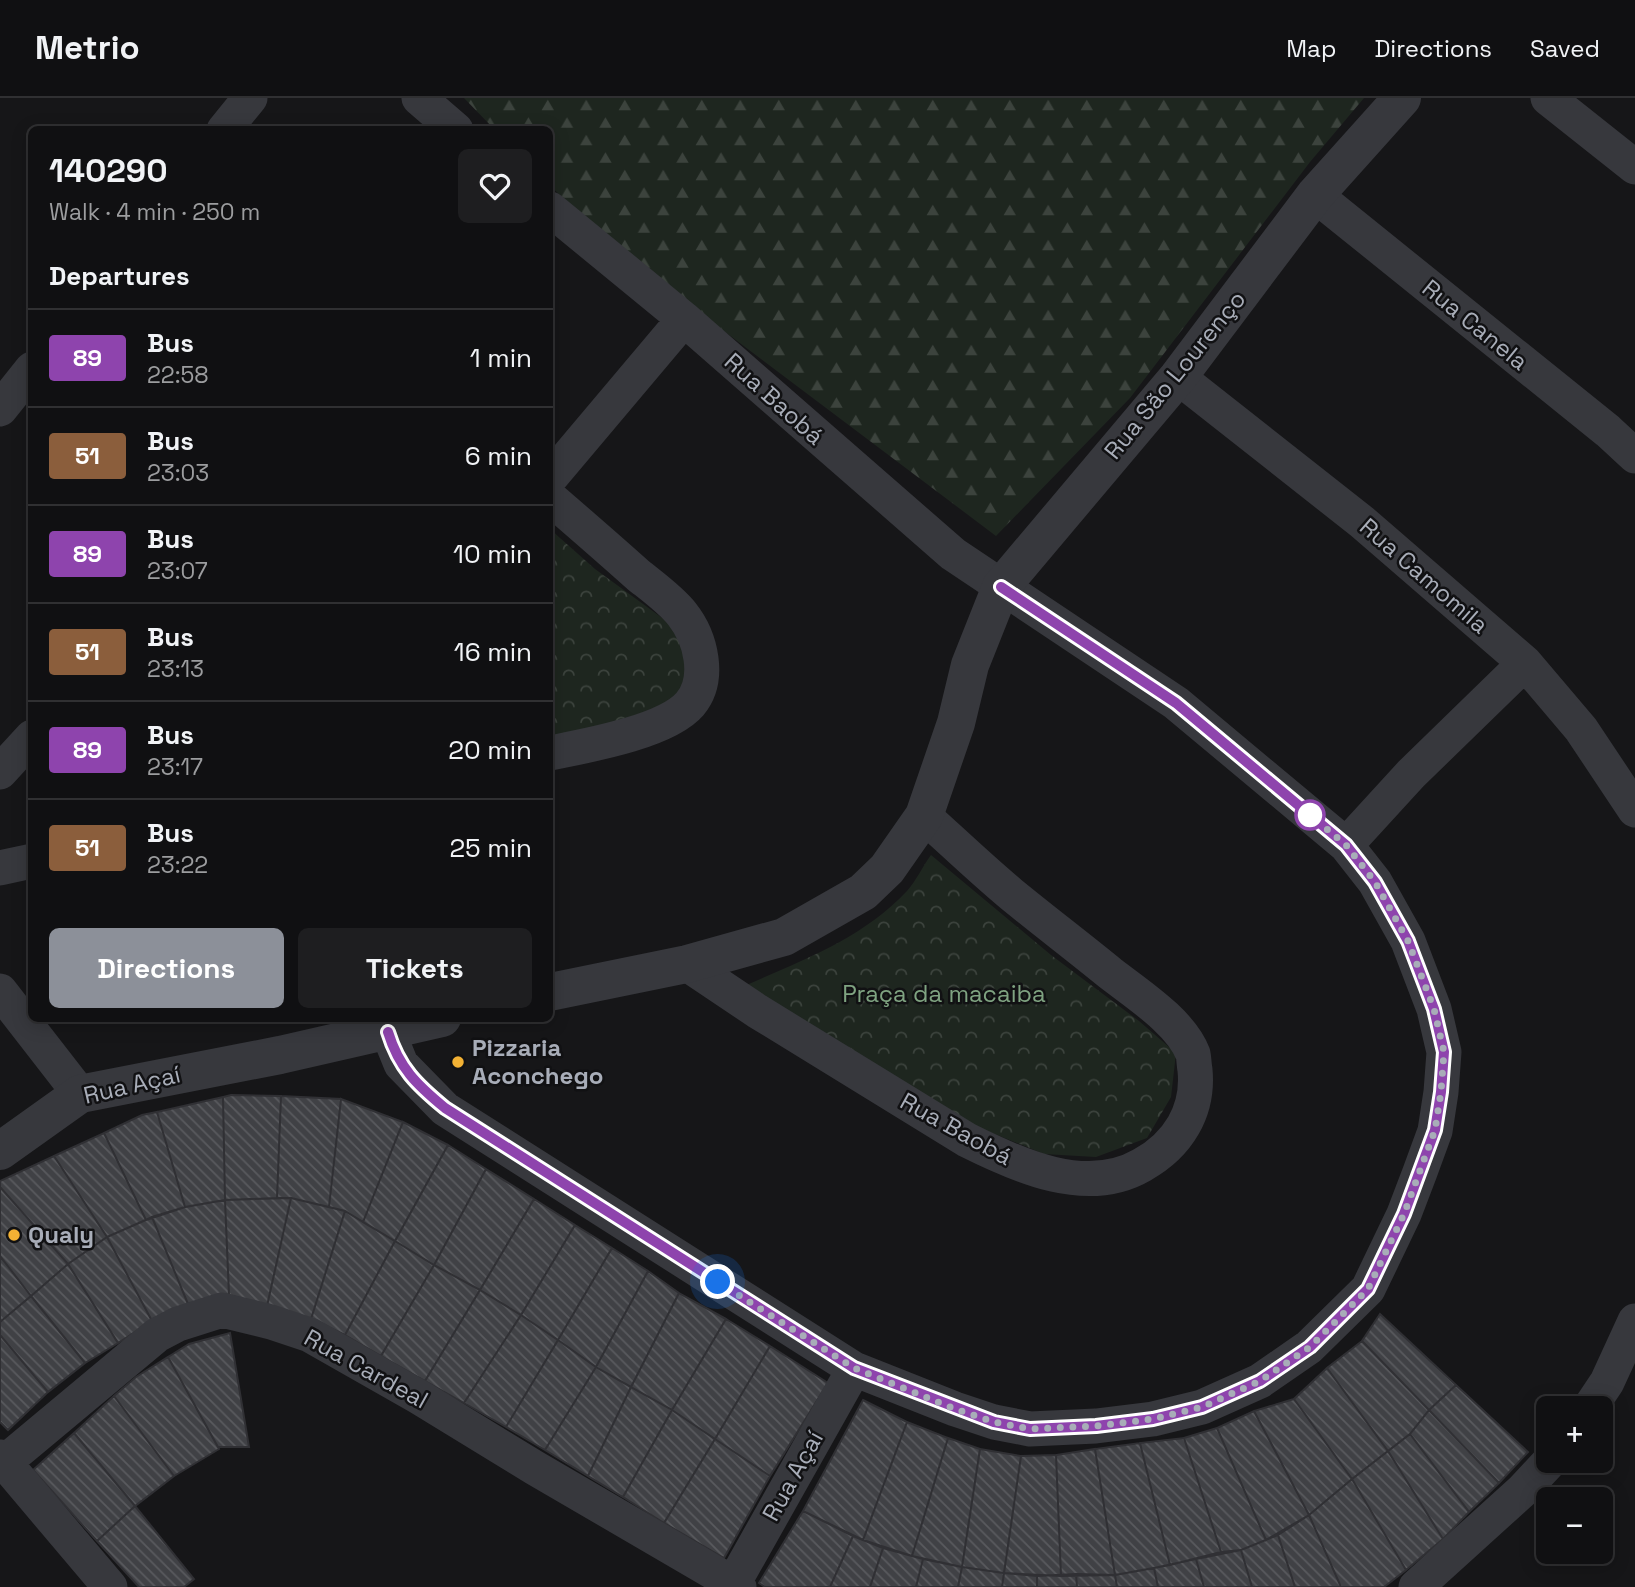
<!DOCTYPE html>
<html lang="en">
<head>
<meta charset="utf-8">
<style>
  body { margin:0; font-family:"Space Grotesk",sans-serif; background:#1e1e20; color:#f1f3f6; height:100vh; display:flex; flex-direction:column; font-size:26px; white-space:nowrap }
  * { box-sizing:border-box; margin:0 }
  p { font-size:23px; color:#9c9d9f }
  .icon { flex:none; width:38px; height:38px; fill:none; stroke:currentColor; stroke-width:2; stroke-linecap:round; stroke-linejoin:round }
  .map { position:relative; flex:1; overflow:hidden }
  .details { position:absolute; left:28px; top:28px; width:525px; height:896px; display:flex; flex-direction:column; background:#101012; border-radius:10px; box-shadow:0 4px 18px #0003,0 0 0 2px #303032 }
  .details>* { flex:none }
  .badge { padding:0 14px; border-radius:5px; font-size:24px; line-height:46px }
  .controls { position:absolute; left:1536px; top:1298px; display:grid; gap:14px }
  .controls a { display:grid; place-items:center; width:77px; height:77px; border-radius:10px; background:#101012; box-shadow:0 4px 18px #0003,0 0 0 2px #303032; font-size:35px }
  .you { position:absolute; width:35px; height:35px; margin:-18px; border:5px solid #fff; border-radius:50%; background:#1a73e8; box-shadow:0 0 0 10px #1a73e833 }
  .map>.badge { position:absolute; translate:-50% -50%; box-shadow:0 0 0 4px #fff }
  h2 { padding:0 21px; font-size:26px; line-height:63px }
  .round { display:grid; place-items:center; flex:none; width:74px; height:74px; border-radius:10px; background:#1e1e20 }
  .headline { display:flex; align-items:center; justify-content:space-between; height:119px; padding:0 21px }
  h1 { font-size:33px; font-weight:700; line-height:52px }
  .button { display:flex; gap:14px; margin-top:auto; padding:14px 21px }
  .button a { flex:1; height:80px; border-radius:10px; background:#8c9099; color:#fff; font-size:28px; font-weight:700; line-height:80px; text-align:center }
  .button a+a { background:#1e1e20; color:#f1f3f6 }
  ul { padding:0; list-style:none }
  li { display:flex; align-items:center; gap:21px; height:98px; padding:0 21px; border-top:2px solid #303032 }
  li div { flex:1 }
  li b { display:block; font-size:26px }
  li em { font-style:normal }
  li .badge { min-width:77px; font-weight:700; text-align:center }
  header { display:flex; align-items:center; gap:42px; box-sizing:border-box; height:98px; padding:0 35px; background:#101012; border-bottom:2px solid #303032 }
  header strong { font-size:33px }
  nav { display:flex; gap:38px; margin-inline-start:auto; font-size:24px }
  .map>svg:first-child { display:block }
  .forest { fill:url(#forest-firs) }
  .park { fill:url(#park-crowns) }
  .building { fill:url(#building-back-hatch); stroke:#303034; stroke-width:2 }
  .lines { fill:none; stroke-linecap:round; stroke-linejoin:round }
  .minor { stroke:#37383d; stroke-width:35 }
  .tertiary { stroke:#37383d; stroke-width:38 }
  .line-casing { stroke:#fff; stroke-width:16 }
  .line { stroke:#8e44ad; stroke-width:10 }
  .walk { stroke:#a8adb8; stroke-width:7; stroke-dasharray:0 12.6 }
  .stop-dot { fill:#fff; stroke:#8e44ad; stroke-width:3.5 }
  .poi-dot { fill:#f2b134; stroke:#111113; stroke-width:2.5 }
  .labels { text-anchor:middle; stroke-width:5; stroke-linejoin:round; paint-order:stroke }
  .street-label { font-size:24px; fill:#a8adb8; stroke:#111113 }
  .park-label { font-size:24px; fill:#7fa381; stroke:#111113 }
  .poi-label { font-size:24px; font-weight:bold; fill:#a8adb8; stroke:#111113; text-anchor:start }
</style>
</head>
<body>
<header>
<strong>Metrio</strong>
<nav><a>Map</a><a>Directions</a><a>Saved</a></nav>
</header>
<div class="map">
<svg width="1635" height="1489" viewBox="0 0 1635 1489">
  <defs>
    <pattern id="forest-firs" width="22" height="20" patternUnits="userSpaceOnUse" patternTransform="scale(1.75)"><rect width="22" height="20" fill="#1e261f"/><path d="M5 1l3.5 6h-7zM16 11l3.5 6h-7z" fill="#3c433d"/></pattern>
    <pattern id="park-crowns" width="20" height="18" patternUnits="userSpaceOnUse" patternTransform="scale(1.75)"><rect width="20" height="18" fill="#1e261f"/><path d="M2 6a3 3 0 1 1 6 0M12 15a3 3 0 1 1 6 0" fill="none" stroke="#3c433d"/></pattern>
    <pattern id="building-back-hatch" width="6" height="6" patternUnits="userSpaceOnUse" patternTransform="scale(1.75)"><rect width="6" height="6" fill="#404145"/><path d="M-1 5l2 2M0 0l6 6M5-1l2 2" fill="none" stroke="#595a5e"/></pattern>
  </defs>
  <rect width="100%" height="100%" fill="#161618"/>
  <path class="forest" d="M464,0H1364L1310,64L1130,300L996,438L655,181L550,88V32L494,31Z"/>
  <path class="park" d="M551,432L595,471L676,530L695,572L689,599L550,647V434Z
    M931,757L1051,857L1139,923L1176,955L1171,999L1147,1040L1096,1059L1044,1056L968,1025L742,889C801,863 862,841 907,793C916,783 923,768 931,757Z"/>
  <path class="building" d="M231,997L281,998L277,1100L225,1102L223,999Z
    M281,998L341,1001L329,1109L291,1100H277Z
    M223,999L225,1102L185,1109L157,1014Z
    M341,1001L403,1024L363,1124L345,1113L329,1109Z
    M157,1014L185,1109L146,1122L104,1035L142,1017Z
    M403,1024L448,1047L395,1143L363,1124Z
    M104,1035L146,1122L107,1139L54,1058Z
    M448,1047L486,1071L434,1167L395,1143Z
    M54,1058L107,1139L68,1166L0,1089V1083Z
    M486,1071L534,1101L480,1192L434,1167Z
    M0,1089L68,1166L31,1198L0,1158Z
    M291,1100L345,1113L311,1221L267,1208Z
    M291,1100L267,1208L229,1197L225,1102Z
    M534,1101L575,1127L521,1217L480,1192Z
    M534,1101L575,1127L521,1217L480,1192Z
    M225,1102L229,1197L188,1206L152,1119L185,1109Z
    M345,1113L395,1143L345,1237L311,1221Z
    M152,1119L188,1206L152,1223L107,1139Z
    M575,1127L612,1150L558,1242L521,1217Z
    M107,1139L152,1223L118,1245L68,1166Z
    M395,1143L434,1167L381,1258L345,1237Z
    M612,1150L648,1173L596,1269L558,1242Z
    M0,1158L31,1198L0,1224Z
    M68,1166L118,1245L85,1265L31,1198Z
    M434,1167L480,1192L425,1283L381,1258Z
    M434,1167L480,1192L425,1283L381,1258Z
    M648,1173L679,1195L631,1289L596,1269Z
    M480,1192L521,1217L464,1305L425,1283Z
    M679,1195L726,1221L672,1312L631,1289Z
    M679,1195L726,1221L672,1312L631,1289Z
    M31,1198L85,1265L48,1294L0,1237V1224Z
    M1380,1216L1456,1287L1429,1312L1362,1243Z
    M521,1217L558,1242L506,1329L464,1305Z
    M726,1221L770,1248L715,1341L672,1312Z
    M230,1235L249,1349H218L168,1259L189,1246Z
    M0,1237L48,1294L8,1332L0,1324Z
    M558,1242L596,1269L545,1352L506,1329Z
    M1362,1243L1429,1312L1410,1336L1388,1353L1327,1270Z
    M770,1248L828,1285L770,1378L715,1341Z
    M168,1259L219,1351L174,1378L114,1298L136,1279Z
    M596,1269L631,1289L588,1378L545,1352Z
    M1327,1270L1388,1353L1352,1381L1294,1301Z
    M1456,1287L1528,1354L1499,1385L1429,1312Z
    M631,1289L672,1312L623,1399L588,1378Z
    M114,1298L174,1378L135,1408L74,1335Z
    M1294,1301L1352,1381L1309,1417L1254,1313Z
    M863,1302L907,1324L863,1442L803,1413Z
    M672,1312L715,1341L664,1425L623,1399Z
    M1429,1312L1499,1385L1469,1414L1410,1336Z
    M1254,1313L1309,1417L1266,1442L1217,1330Z
    M907,1324L948,1340L912,1458L863,1442Z
    M1217,1330L1266,1442L1241,1452L1221,1454L1184,1340Z
    M74,1335L135,1408L97,1443L33,1372Z
    M1410,1336L1469,1414L1443,1441L1388,1353Z
    M948,1340L980,1351L962,1469L912,1458Z
    M1184,1340L1221,1454L1170,1467L1140,1345Z
    M715,1341L770,1378L724,1460L664,1425Z
    M1140,1345L1170,1467L1115,1477L1095,1351Z
    M980,1351L1021,1358L1004,1475L962,1469Z
    M1095,1351L1115,1477L1061,1478L1056,1357Z
    M1388,1353L1443,1441L1406,1472L1352,1381Z
    M1056,1357L1061,1478L1004,1475L1021,1358Z
    M1352,1381L1406,1472L1384,1489H1341L1309,1417Z
    M135,1408L194,1481L184,1489H139L97,1443Z
    M803,1413L853,1438L830,1489H765L759,1485Z
    M1309,1417L1341,1489H1295L1278,1437Z
    M1278,1437L1295,1489H1252L1241,1452Z
    M853,1438L883,1450L870,1489H830Z
    M883,1450L923,1461L916,1489H870Z
    M1241,1452L1252,1489H1204L1196,1461Z
    M923,1461L962,1469L958,1489H916Z
    M1196,1461L1204,1489H1158L1154,1470Z
    M962,1469L1004,1475L1002,1489H958Z
    M1154,1470L1158,1489H1117L1115,1477Z
    M1004,1475L1037,1478V1489H1002Z
    M1076,1476L1077,1489H1037V1478Z
    M1076,1476L1115,1477L1117,1489H1077Z"/>
  <g class="lines">
    <path class="minor" d="M419,0L456,32
      M1548,0L1635,69
      M224,32L250,0
      M1315,97L1608,333L1635,358
      M1178,279L1362,424L1525,565L1581,631L1635,712
      M0,311L32,271
      M550,380L684,221
      M550,400C579,425 609,451 638,477C653,489 671,502 682,516C701,540 711,581 690,606C666,634 585,648 550,655
      M0,674L32,639
      M1346,747L1411,676L1525,565
      M0,770L32,763
      M687,866L757,913L967,1042C1019,1068 1087,1099 1142,1067C1178,1047 1199,1013 1195,972C1194,967 1194,960 1193,956C1181,924 1137,896 1110,875C1077,848 1044,823 1011,796C981,771 953,744 924,718
      M0,893L80,996
      M388,934L401,966L445,1011L854,1271L955,1311L994,1324L1030,1331L1096,1328L1153,1321L1202,1309L1260,1283L1309,1249L1368,1191L1404,1116L1420,1074L1435,1033L1441,994L1444,954L1434,911L1408,843L1375,784L1346,747L1176,605L953,456L684,221L550,111
      M1589,1311L1607,1284L1635,1223
      M0,1359L110,1489
      M0,1368L157,1237L178,1226L222,1212L271,1224L310,1237L419,1299L535,1370L739,1489
      M733,1486L854,1271
      M1416,1489L1523,1392L1550,1363"/>
    <path class="tertiary" d="M550,894L687,866L784,839L863,794L887,771L924,718L956,625L970,567L1001,489L1178,279L1315,97L1402,0
      M0,1053L80,996L280,957L442,920"/>
  </g>
  <g class="lines">
    <g class="line-casing">
      <path id="line" d="M388,934C399,970 417,987 445,1010L854,1270L994,1324L1030,1331L1096,1328L1153,1321L1202,1309L1260,1283L1310,1249L1368,1191L1404,1116L1435,1032L1441,994L1444,954L1434,911L1408,843L1375,784L1346,747L1176,605L1001,489"/>
    </g>
    <use href="#line" class="line"/>
    <path class="walk" d="M718,1184L854,1270L955,1311L994,1324L1030,1331L1096,1328L1153,1321L1202,1309L1260,1283L1310,1249L1368,1191L1404,1116L1435,1032L1441,994L1444,954L1434,911L1408,843L1375,784L1346,747L1304,712L1310,717"/>
  </g>
  <circle class="stop-dot" cx="1310" cy="717" r="14"/>
  <g class="poi-dot">
    <circle cx="458" cy="964" r="7"/>
    <circle cx="14" cy="1137" r="7"/>
  </g>
  <g class="labels">
    <g class="street-label">
      <text transform="translate(1475 227) rotate(39)" y="8">Rua Canela</text>
      <text transform="translate(1175 277) rotate(-51)" y="8">Rua São Lourenço</text>
      <text transform="translate(774 301) rotate(42)" y="8">Rua Baobá</text>
      <text transform="translate(1424 478) rotate(41)" y="8">Rua Camomila</text>
      <text transform="translate(132 987) rotate(-13)" y="8">Rua Açaí</text>
      <text transform="translate(956 1031) rotate(29)" y="8">Rua Baobá</text>
      <text transform="translate(366 1271) rotate(29)" y="8">Rua Cardeal</text>
      <text transform="translate(793 1378) rotate(-61)" y="8">Rua Açaí</text>
    </g>
    <g class="park-label">
      <text x="944" y="904">Praça da macaiba</text>
    </g>
    <g class="poi-label">
      <text x="472" y="958">Pizzaria<tspan x="472" dy="28">Aconchego</tspan></text>
      <text x="28" y="1145">Qualy</text>
    </g>
  </g>
</svg>
<div class="controls">
<a>+</a>
<a>−</a>
</div>
<div class="you" style="left:718px;top:1184px"></div>
<section class="details">
<div class="headline"><div><h1>140290</h1><p>Walk · 4 min · 250 m</p></div><a class="round"><svg class="icon" aria-label="heart" viewBox="0 0 24 24"><path d="M12 20l-8-8c-3-5 5-10 8-4 3-6 11-1 8 4z"/></svg></a></div>
<h2>Departures</h2>
<ul>
<li><span class="badge" style="background:#8e44ad;color:#fff">89</span><div><b>Bus</b><p>22:58</p></div><em>1 min</em></li>
<li><span class="badge" style="background:#8b5e3c;color:#fff">51</span><div><b>Bus</b><p>23:03</p></div><em>6 min</em></li>
<li><span class="badge" style="background:#8e44ad;color:#fff">89</span><div><b>Bus</b><p>23:07</p></div><em>10 min</em></li>
<li><span class="badge" style="background:#8b5e3c;color:#fff">51</span><div><b>Bus</b><p>23:13</p></div><em>16 min</em></li>
<li><span class="badge" style="background:#8e44ad;color:#fff">89</span><div><b>Bus</b><p>23:17</p></div><em>20 min</em></li>
<li><span class="badge" style="background:#8b5e3c;color:#fff">51</span><div><b>Bus</b><p>23:22</p></div><em>25 min</em></li>
</ul>
<div class="button"><a>Directions</a><a>Tickets</a></div>
</section>
</div>
</body>
</html>
